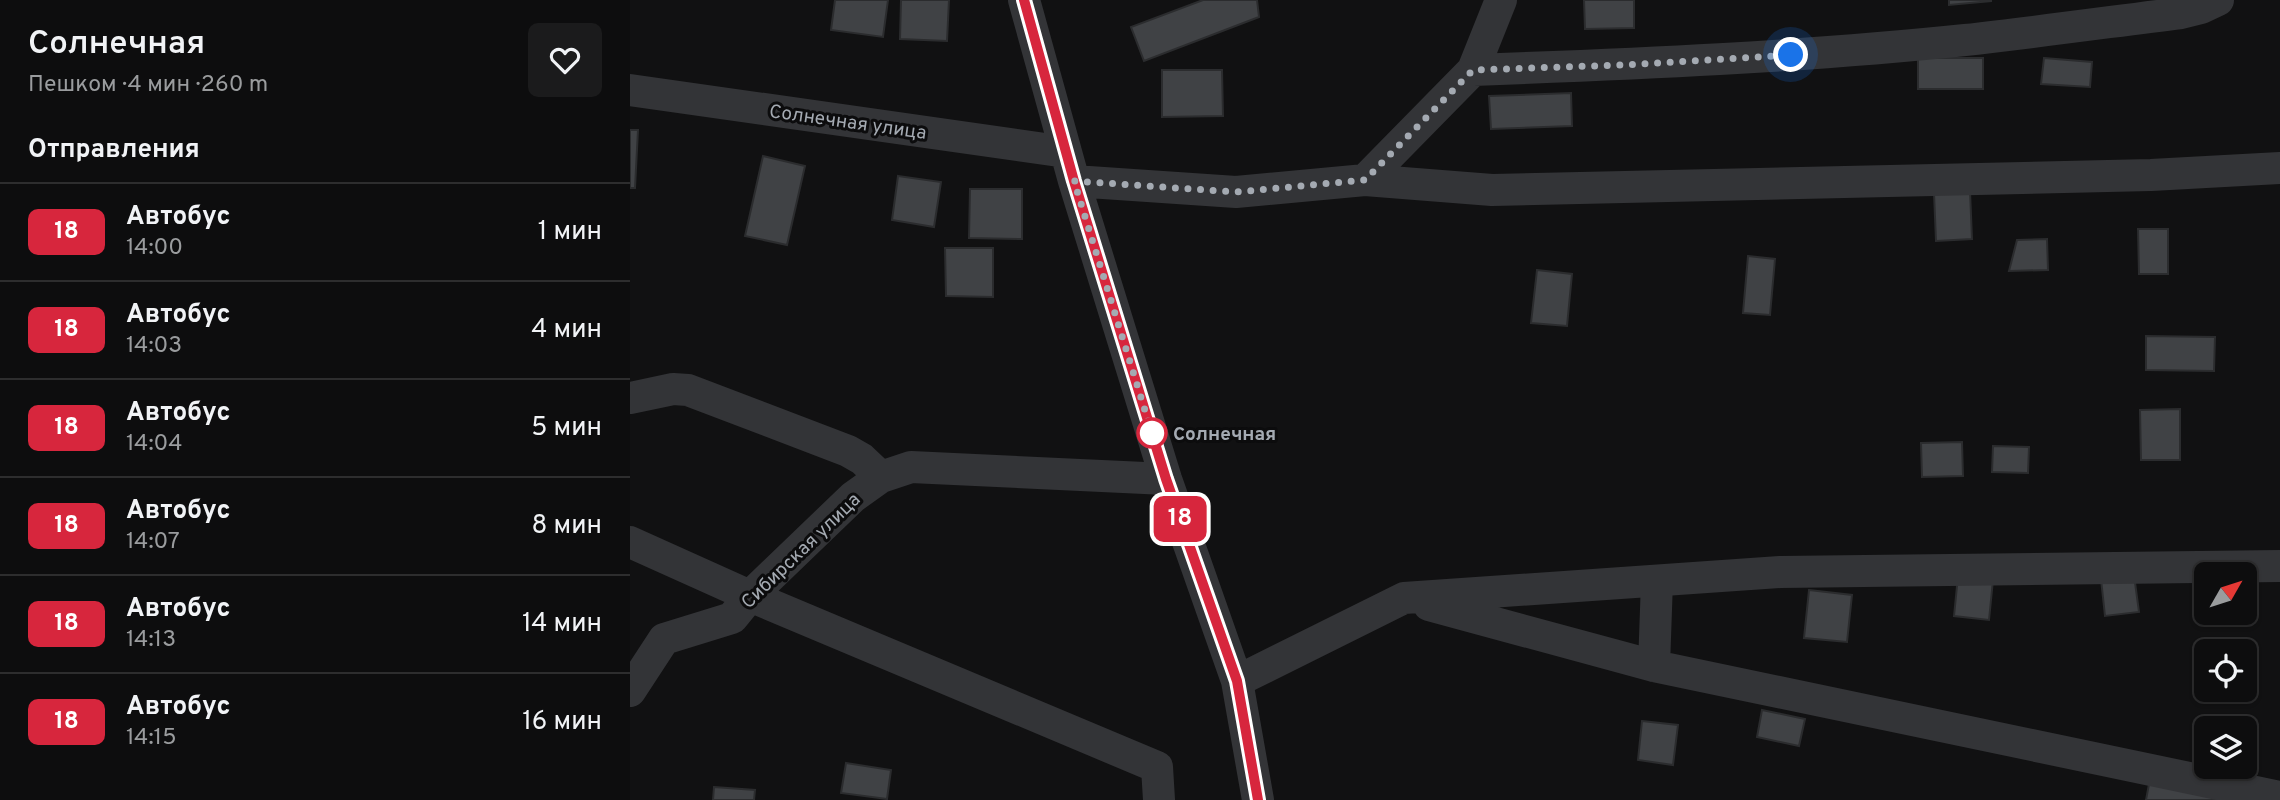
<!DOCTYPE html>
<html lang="ru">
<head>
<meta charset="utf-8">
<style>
  body { margin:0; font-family:Overpass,sans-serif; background:#1b1b1c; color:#f1f3f6; height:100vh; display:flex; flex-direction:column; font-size:26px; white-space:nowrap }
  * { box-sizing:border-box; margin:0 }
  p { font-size:23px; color:#9a9c9e }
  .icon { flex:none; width:38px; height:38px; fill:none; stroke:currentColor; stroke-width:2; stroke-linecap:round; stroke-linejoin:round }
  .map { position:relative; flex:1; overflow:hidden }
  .details { display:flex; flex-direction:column; background:#0d0d0e; width:630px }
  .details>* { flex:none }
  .badge { padding:0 14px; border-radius:10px; font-size:24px; line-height:46px }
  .needle { width:46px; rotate:51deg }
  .tools { position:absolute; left:1564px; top:562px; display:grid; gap:14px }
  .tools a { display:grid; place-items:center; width:63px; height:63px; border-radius:10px; background:#0d0d0e; box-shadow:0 2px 5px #0004,0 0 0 2px #2d2d2e; font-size:35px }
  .you { position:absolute; width:35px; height:35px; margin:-18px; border:5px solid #fff; border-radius:50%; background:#1a73e8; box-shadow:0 0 0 10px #1a73e833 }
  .map>.badge { position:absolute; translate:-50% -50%; box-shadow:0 0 0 4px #fff }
  h2 { padding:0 28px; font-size:26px; line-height:63px }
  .round { display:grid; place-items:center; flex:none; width:74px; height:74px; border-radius:10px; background:#1b1b1c }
  .head { display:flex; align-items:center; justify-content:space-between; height:119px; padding:0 28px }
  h1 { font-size:33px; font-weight:600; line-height:52px }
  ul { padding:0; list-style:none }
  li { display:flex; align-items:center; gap:21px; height:98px; padding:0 28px; border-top:2px solid #2d2d2e }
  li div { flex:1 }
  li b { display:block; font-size:26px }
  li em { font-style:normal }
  li .badge { min-width:77px; font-weight:700; text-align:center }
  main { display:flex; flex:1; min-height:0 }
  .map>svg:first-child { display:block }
  .building { fill:#404245; stroke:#2b2c2e; stroke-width:2 }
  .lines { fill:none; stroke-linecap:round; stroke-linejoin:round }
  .minor { stroke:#333437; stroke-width:32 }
  .line-casing { stroke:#fff; stroke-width:16 }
  .line { stroke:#d7263d; stroke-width:10 }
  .walk { stroke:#a4aab2; stroke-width:7; stroke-dasharray:0 12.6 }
  .stop-dot { fill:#fff; stroke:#d7263d; stroke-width:3.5 }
  .labels { text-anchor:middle; stroke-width:6; stroke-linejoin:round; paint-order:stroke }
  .street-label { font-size:19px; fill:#a4aab2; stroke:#0c0c0d }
  .stop-label { font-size:19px; font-weight:bold; fill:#a4aab2; stroke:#0c0c0d; text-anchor:start }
</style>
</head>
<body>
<main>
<section class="details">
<div class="head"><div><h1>Солнечная</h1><p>Пешком · 4 мин · 260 m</p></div><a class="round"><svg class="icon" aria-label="heart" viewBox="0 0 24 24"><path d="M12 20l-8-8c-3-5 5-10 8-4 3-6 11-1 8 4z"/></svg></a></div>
<h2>Отправления</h2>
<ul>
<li><span class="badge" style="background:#d7263d;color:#fff">18</span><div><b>Автобус</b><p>14:00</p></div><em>1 мин</em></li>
<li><span class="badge" style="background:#d7263d;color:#fff">18</span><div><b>Автобус</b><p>14:03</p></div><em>4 мин</em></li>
<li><span class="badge" style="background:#d7263d;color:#fff">18</span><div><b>Автобус</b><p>14:04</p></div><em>5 мин</em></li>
<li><span class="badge" style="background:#d7263d;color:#fff">18</span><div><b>Автобус</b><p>14:07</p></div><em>8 мин</em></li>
<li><span class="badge" style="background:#d7263d;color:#fff">18</span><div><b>Автобус</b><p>14:13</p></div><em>14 мин</em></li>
<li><span class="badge" style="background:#d7263d;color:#fff">18</span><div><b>Автобус</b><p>14:15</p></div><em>16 мин</em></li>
</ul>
</section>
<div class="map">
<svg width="1650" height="800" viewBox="0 0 1650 800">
  <rect width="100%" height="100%" fill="#111112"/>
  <path class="building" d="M205,0H258L253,37L201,30Z
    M271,0H319L317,41L270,39Z
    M573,0H627L629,17L514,61L501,27Z
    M954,0H1004V28L955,29Z
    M1319,0H1361V1L1319,5Z
    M1288,58H1353V89H1288Z
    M1414,58L1462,62L1460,87L1411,84Z
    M532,70H592L593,116L532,117Z
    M941,93L942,126L861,129L859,96Z
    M0,130H8L5,188H0Z
    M133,156L175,166L157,245L115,236Z
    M268,176L311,182L304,227L262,220Z
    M340,189H392V239L339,238Z
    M1340,191L1342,239L1306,241L1304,193Z
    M1508,229H1538V274H1509Z
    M1417,239L1418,270L1379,271L1387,240Z
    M315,248H363V297L316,296Z
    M1118,256L1145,259L1140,315L1113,313Z
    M907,270L942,274L937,326L901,323Z
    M1516,336L1585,337L1584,371L1516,370Z
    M1550,409V460H1511L1510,410Z
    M1332,442L1333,476L1292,477L1291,443Z
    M1363,446L1399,447L1398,473L1362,472Z
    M1504,575L1509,612L1475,616L1471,579Z
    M1328,576L1363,580L1359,620L1324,616Z
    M1179,590L1222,595L1217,642L1174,638Z
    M1132,710L1175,719L1169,746L1127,737Z
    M1012,721L1048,725L1043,765L1008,760Z
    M216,763L261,770L257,799L211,793Z
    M1519,784L1605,800H1516Z
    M84,787L125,790L124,800H83Z"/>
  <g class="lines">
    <path class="minor" d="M394,0L444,181L536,479L607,681L628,800
      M843,70C1007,64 1172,57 1335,40C1407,32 1479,22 1551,13L1571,8L1588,0
      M0,90L436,152
      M735,180L862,190L1521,175L1650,168
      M444,181L606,192L735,180L843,70L871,0
      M0,398L43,389L58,390L218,451L232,459L251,477
      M0,542L120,596L527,767L529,800
      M799,605L1024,666L1650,797
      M1024,666L1027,581
      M607,681L774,598L1150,572L1650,566
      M0,691L34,639L102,618L120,596L223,497L251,477L281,467L536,479"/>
  </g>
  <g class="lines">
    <g class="line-casing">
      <path id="line" d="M394,0L444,181L536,479L607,681L628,800"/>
    </g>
    <use href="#line" class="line"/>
    <path class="walk" d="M522,433L444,181L606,192L735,180L843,70L992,65L1161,55"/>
  </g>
  <circle class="stop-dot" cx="522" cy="433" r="14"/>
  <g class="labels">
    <g class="street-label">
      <text transform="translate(218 121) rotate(8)" y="7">Солнечная улица</text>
      <text transform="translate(170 550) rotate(-44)" y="7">Сибирская улица</text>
    </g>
    <g class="stop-label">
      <text x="543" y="440">Солнечная</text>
    </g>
  </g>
</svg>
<div class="tools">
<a><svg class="needle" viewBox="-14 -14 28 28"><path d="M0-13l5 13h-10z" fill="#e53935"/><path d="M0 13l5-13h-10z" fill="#9a9c9e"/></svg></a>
<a><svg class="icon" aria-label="locate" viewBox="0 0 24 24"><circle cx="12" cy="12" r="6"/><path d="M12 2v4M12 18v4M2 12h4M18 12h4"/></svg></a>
<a><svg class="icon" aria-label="layers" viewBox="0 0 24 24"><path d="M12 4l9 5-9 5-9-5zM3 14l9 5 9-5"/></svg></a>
</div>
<div class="you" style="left:1161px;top:55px"></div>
<b class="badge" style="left:550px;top:519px;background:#d7263d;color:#fff">18</b>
</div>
</main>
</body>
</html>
